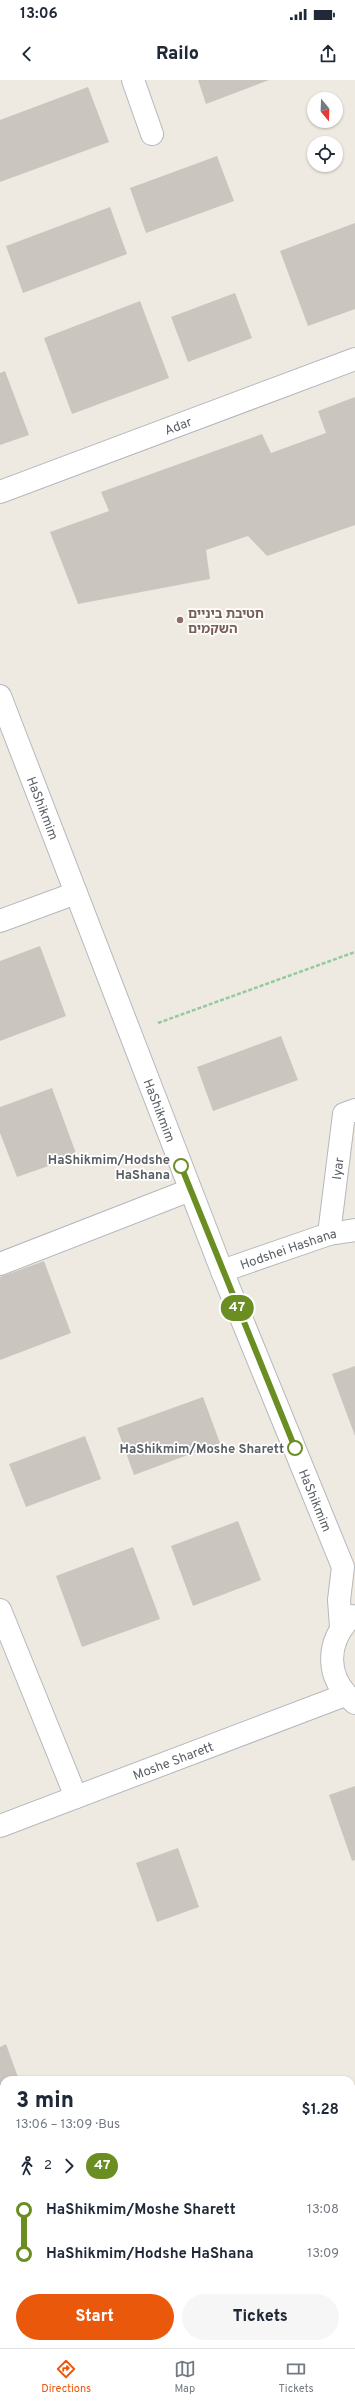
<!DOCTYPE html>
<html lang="en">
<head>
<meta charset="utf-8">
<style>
  body { margin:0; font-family:Overpass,"Noto Sans Hebrew",sans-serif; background:#f6f6f7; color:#1f2937; height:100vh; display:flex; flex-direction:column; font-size:15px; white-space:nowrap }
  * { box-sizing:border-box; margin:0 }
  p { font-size:13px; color:#747a83 }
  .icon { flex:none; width:22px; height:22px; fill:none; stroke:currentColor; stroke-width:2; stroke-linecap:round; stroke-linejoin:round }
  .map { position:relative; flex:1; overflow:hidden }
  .panel { position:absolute; left:0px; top:1996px; width:355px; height:272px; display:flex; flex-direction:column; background:#fff; border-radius:12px 12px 0 0; box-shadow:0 1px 3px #0004 }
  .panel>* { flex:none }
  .badge { padding:0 8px; border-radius:13px; font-size:14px; line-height:26px }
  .needle { width:26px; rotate:161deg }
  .buttons { position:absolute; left:307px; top:12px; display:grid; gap:8px }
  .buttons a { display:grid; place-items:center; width:36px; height:36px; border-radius:50%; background:#fff; box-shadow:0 1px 3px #0004; font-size:20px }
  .map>.badge { position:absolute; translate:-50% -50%; box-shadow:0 0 0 2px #fff }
  .legs { display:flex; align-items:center; gap:6px; height:44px; padding:0 16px; font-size:13px }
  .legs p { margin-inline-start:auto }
  .head { display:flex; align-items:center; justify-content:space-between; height:68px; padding:0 16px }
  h1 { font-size:22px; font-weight:800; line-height:30px }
  .action { display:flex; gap:8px; margin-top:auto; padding:8px 16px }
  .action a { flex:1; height:46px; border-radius:24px; background:#ea580c; color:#fff; font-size:16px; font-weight:800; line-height:46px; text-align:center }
  .action a+a { background:#f6f6f7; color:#1f2937 }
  ul { padding:0 16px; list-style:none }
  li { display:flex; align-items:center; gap:14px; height:44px; font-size:15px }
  li i { display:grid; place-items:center; width:6px; height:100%; margin:0 5px; background:currentColor }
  li i::after { content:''; width:10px; height:10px; margin:-5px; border:3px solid; border-radius:50%; background:#fff }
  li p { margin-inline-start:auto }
  li:first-child i { background:linear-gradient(#0000 50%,currentColor 0) }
  li:last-child i { background:linear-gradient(currentColor 50%,#0000 0) }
  .status { display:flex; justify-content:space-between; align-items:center; height:28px; padding:0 20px; background:#fff; direction:ltr }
  .status svg { height:11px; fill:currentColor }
  header { display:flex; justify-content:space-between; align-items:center; height:52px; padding:0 16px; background:#fff; font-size:18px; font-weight:800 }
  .dock { display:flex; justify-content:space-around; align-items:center; height:56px; border-top:1px solid #e0e1e3; background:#fff; font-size:11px; color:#747a83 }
  .dock a { display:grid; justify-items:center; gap:2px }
  .dock .current { color:#ea580c }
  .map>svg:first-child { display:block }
  .building { fill:#cac5be }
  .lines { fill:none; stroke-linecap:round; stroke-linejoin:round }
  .minor-casing { stroke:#b4b9bd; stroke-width:24 }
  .path { stroke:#94ca9e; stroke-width:2.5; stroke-dasharray:4 2; stroke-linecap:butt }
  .minor { stroke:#fff; stroke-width:22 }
  .line-1-casing { stroke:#fff; stroke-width:9 }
  .line-1 { stroke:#6b8e23; stroke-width:6 }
  .education-dot { fill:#8d6e63; stroke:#fff; stroke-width:1.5 }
  .stop-1-dot { fill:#fff; stroke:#6b8e23; stroke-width:2 }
  .labels { text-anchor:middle; stroke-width:3.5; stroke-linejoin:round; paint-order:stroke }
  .street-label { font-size:13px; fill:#5a5f64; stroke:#fff }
  .education-label { font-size:13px; font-weight:bold; fill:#785e54; stroke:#fff; text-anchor:start }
  .stop-label { font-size:13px; font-weight:bold; fill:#5a5f64; stroke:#fff; text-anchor:end }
</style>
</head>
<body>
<div class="status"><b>13:06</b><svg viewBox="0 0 49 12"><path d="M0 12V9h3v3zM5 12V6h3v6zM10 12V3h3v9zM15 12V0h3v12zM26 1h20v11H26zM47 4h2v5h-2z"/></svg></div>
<header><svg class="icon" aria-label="back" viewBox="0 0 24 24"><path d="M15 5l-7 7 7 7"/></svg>Railo<svg class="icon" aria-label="share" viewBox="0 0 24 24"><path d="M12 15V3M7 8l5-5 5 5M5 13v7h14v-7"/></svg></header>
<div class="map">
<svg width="355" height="2268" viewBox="0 0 355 2268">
  <rect width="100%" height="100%" fill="#efeae1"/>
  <path class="building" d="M198,0H269L206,24Z
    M88,7L109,62L0,102V40Z
    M217,76L234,121L146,153L130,108Z
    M110,127L127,174L23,213L6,166Z
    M355,143V229L308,246L280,171Z
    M235,213L252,258L188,282L171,237Z
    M140,221L169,298L72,334L44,258Z
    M5,291L29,355L0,365V293Z
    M355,317V445L267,476L248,456L206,470L210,499L78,524L50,452L109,431L101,412L262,354L271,373L326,353L318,331Z
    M40,866L66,936L0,961V881Z
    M281,956L298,1000L213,1031L197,987Z
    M52,1008L77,1076L17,1097L0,1053V1027Z
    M44,1181L71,1253L0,1280V1197Z
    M355,1286V1356L332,1294Z
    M203,1317L220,1363L134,1395L117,1348Z
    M85,1356L101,1399L26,1427L9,1384Z
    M238,1441L261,1500L193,1526L171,1466Z
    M133,1467L160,1539L82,1567L56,1496Z
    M355,1706V1780L352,1781L329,1715Z
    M178,1768L199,1827L157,1842L136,1783Z
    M6,1964L19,2000H4V2010L0,2011V1967Z
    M4,2251V2264H57L59,2268H0V2252Z
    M233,2264H259L260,2268H223Z"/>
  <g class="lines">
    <g class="minor-casing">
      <g id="minor">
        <path d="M133,0L152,54"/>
        <path id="s1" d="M0,412L355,279"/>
        <path id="s2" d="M0,616L222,1191L343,1487L339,1520L341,1547"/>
        <path d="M0,841L76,813"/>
        <path id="s3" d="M329,1154L344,1034L355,1030"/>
        <path d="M0,1184L190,1110"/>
        <path id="s4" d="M222,1191L329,1154L355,1150"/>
        <path d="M0,1530L76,1717"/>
        <path d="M352,1536C325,1563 325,1598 355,1623"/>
        <path id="s5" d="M0,1746L345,1615"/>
      </g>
    </g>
    <path class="path" d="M158,943L355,872"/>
    <use href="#minor" class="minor"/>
  </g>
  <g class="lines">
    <g class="line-1-casing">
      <path id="line-1" d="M181,1086L295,1368"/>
    </g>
    <use href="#line-1" class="line-1"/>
  </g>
  <circle class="education-dot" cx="180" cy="540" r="4"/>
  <g class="stop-1-dot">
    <circle cx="181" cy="1086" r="7"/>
    <circle cx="295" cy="1368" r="7"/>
  </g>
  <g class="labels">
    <g class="street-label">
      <text dy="5" stroke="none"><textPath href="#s1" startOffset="190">Adar</textPath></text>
      <text dy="5" stroke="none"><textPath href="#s2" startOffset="120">HaShikmim</textPath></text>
      <text dy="5" stroke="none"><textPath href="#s2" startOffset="444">HaShikmim</textPath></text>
      <text dy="5" stroke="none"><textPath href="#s3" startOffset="66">Iyar</textPath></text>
      <text dy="5" stroke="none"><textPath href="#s4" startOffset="70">Hodshei Hashana</textPath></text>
      <text dy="5" stroke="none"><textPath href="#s2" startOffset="864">HaShikmim</textPath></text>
      <text dy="5" stroke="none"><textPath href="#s5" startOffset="185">Moshe Sharett</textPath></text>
    </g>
    <g class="education-label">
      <text x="188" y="538">חטיבת ביניים<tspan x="188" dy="15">השקמים</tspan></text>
    </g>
    <g class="stop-label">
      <text x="170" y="1084">HaShikmim/Hodshe<tspan x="170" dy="15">HaShana</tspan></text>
      <text x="284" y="1373">HaShikmim/Moshe Sharett</text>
    </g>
  </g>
</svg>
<div class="buttons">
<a><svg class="needle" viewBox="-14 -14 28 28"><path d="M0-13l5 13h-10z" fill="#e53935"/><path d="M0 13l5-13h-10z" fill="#747a83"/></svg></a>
<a><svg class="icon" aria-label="locate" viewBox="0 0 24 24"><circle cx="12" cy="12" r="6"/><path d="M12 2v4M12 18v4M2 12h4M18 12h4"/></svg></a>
</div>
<b class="badge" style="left:237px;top:1228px;background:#6b8e23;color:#fff">47</b>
<section class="panel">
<div class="head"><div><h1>3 min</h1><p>13:06 – 13:09 · Bus</p></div><b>$1.28</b></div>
<div class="legs"><svg class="icon" aria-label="walk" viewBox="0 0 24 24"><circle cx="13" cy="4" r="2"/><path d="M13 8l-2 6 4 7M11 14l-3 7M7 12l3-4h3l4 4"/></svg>2<svg class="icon" aria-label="forward" viewBox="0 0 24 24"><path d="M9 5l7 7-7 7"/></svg><b class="badge" style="background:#6b8e23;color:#fff">47</b></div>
<ul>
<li><i style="color:#6b8e23"></i><b>HaShikmim/Moshe Sharett</b><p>13:08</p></li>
<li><i style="color:#6b8e23"></i><b>HaShikmim/Hodshe HaShana</b><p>13:09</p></li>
</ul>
<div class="action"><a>Start</a><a>Tickets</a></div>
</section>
</div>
<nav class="dock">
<a class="current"><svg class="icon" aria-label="directions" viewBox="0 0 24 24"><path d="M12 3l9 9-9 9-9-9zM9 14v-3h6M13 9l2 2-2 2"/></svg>Directions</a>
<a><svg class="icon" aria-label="map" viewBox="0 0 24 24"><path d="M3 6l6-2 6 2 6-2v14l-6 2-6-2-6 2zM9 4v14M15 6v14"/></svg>Map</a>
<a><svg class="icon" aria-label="tickets" viewBox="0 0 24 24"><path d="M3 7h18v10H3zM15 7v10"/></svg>Tickets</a>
</nav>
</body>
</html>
